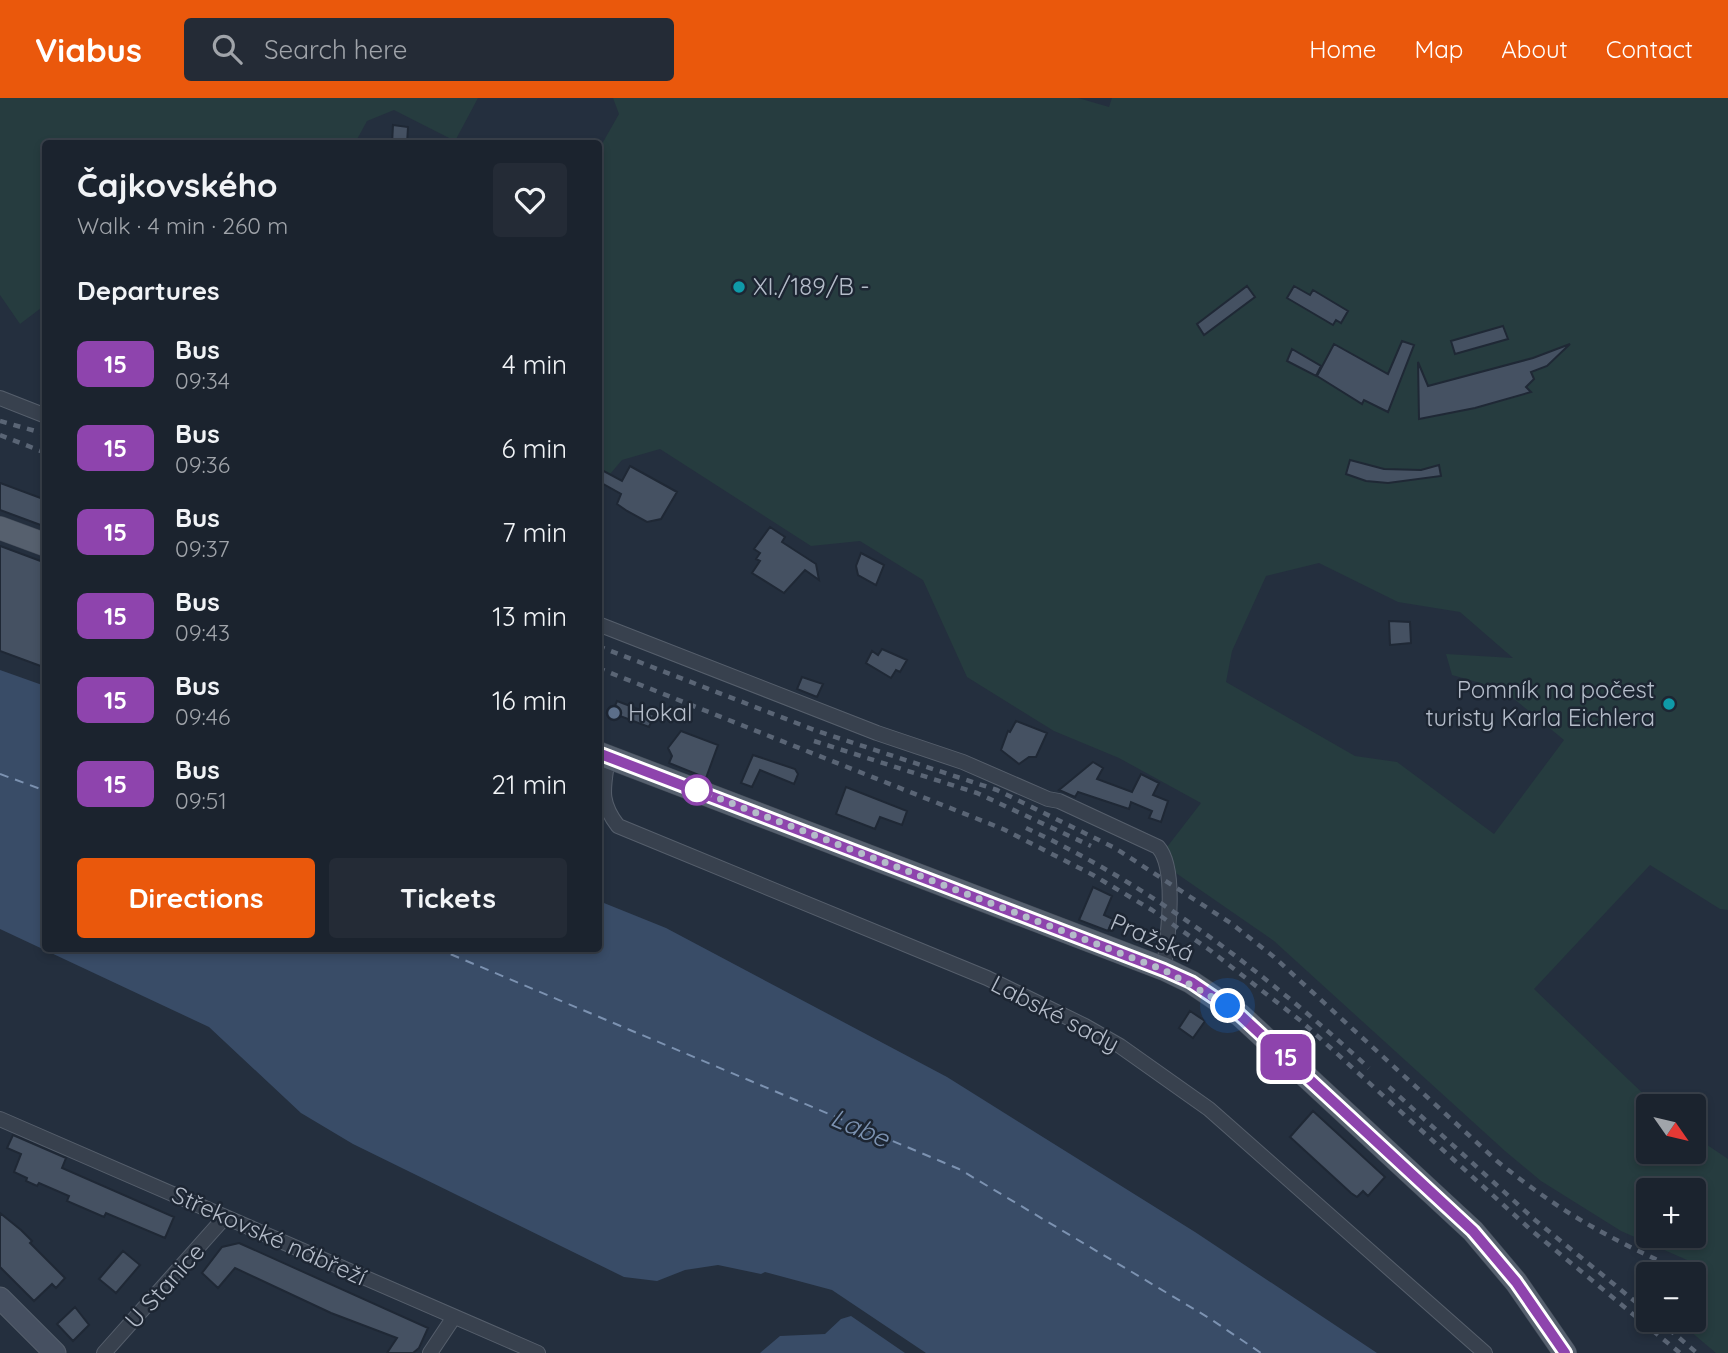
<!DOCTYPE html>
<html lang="en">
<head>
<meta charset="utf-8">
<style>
  body { margin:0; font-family:Quicksand,sans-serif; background:#242b36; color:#f1f3f6; height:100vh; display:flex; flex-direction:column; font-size:26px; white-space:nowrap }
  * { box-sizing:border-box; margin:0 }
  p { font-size:23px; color:#a0a4aa }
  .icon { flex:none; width:38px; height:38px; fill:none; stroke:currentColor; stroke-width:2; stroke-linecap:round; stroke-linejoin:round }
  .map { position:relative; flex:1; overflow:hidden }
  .side { position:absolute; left:42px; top:42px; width:560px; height:812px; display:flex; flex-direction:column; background:#1b232e; border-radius:7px; box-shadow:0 4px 10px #0003,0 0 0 2px #39404a }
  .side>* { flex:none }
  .badge { padding:0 14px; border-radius:10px; font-size:24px; line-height:46px }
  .needle { width:46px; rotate:124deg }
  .buttons { position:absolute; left:1636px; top:996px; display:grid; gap:14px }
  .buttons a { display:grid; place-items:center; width:70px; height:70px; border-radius:7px; background:#1b232e; box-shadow:0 4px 10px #0003,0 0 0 2px #39404a; font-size:35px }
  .you { position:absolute; width:35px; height:35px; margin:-18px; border:5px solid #fff; border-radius:50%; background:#1a73e8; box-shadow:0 0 0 10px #1a73e833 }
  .map>.badge { position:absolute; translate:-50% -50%; box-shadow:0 0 0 4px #fff }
  h2 { padding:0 35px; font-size:26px; line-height:63px }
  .round { display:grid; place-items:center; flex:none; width:74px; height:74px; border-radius:7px; background:#242b36 }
  .overview { display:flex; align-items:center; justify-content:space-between; height:119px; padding:0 35px }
  h1 { font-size:33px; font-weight:700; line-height:52px }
  .button { display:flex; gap:14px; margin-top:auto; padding:14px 35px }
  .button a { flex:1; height:80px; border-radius:7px; background:#ea580c; color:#fff; font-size:28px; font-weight:700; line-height:80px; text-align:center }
  .button a+a { background:#242b36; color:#f1f3f6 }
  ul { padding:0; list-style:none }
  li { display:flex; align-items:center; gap:21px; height:84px; padding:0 35px }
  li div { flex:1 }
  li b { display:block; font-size:26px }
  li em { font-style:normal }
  li .badge { min-width:77px; font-weight:700; text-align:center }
  header { display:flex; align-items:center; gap:42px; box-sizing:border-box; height:98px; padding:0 35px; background:#ea580c; color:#fff }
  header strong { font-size:33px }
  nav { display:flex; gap:38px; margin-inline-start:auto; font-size:24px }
  .search { width:490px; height:63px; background:#242b36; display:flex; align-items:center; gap:18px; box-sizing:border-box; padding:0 24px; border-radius:7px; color:#a0a4aa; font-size:26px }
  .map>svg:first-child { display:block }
  .green { fill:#263c3f; fill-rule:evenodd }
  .water { fill:#394c67 }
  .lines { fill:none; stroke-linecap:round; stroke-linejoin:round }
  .ferry { stroke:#7c92b1; stroke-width:2; stroke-dasharray:9 7; stroke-linecap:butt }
  .building { fill:#455162; stroke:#1f2835; stroke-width:2 }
  .minor-casing { stroke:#565f6c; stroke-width:16 }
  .secondary-casing { stroke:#565f6c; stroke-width:23 }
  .primary-casing { stroke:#414a57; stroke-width:24 }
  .minor { stroke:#38414e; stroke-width:14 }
  .secondary { stroke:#465061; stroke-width:21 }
  .primary { stroke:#56606e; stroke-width:23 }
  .rail { stroke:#5a6575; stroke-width:4.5; stroke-dasharray:7 7; stroke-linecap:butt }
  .line-casing { stroke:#fff; stroke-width:16 }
  .line { stroke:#8e44ad; stroke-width:10 }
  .walk { stroke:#b4bcc9; stroke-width:7; stroke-dasharray:0 12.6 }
  .culture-dot { fill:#0f9aa8; stroke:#1d2633; stroke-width:2.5 }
  .service-dot { fill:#5c6f8a; stroke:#1d2633; stroke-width:2.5 }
  .stop-dot { fill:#fff; stroke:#8e44ad; stroke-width:3.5 }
  .labels { text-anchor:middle; stroke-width:5; stroke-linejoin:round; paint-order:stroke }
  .poi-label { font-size:24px; fill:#b4bcc9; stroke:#1d2633; text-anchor:start }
  .street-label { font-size:24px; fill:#b4bcc9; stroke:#1d2633 }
  .water-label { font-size:26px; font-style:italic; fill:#7c92b1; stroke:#1d2633 }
</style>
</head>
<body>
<header>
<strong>Viabus</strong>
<div class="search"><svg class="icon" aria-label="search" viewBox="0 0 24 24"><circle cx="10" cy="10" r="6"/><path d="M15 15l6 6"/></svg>Search here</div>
<nav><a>Home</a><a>Map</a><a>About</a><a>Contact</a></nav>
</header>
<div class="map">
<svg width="1728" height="1255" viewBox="0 0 1728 1255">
  <rect width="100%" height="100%" fill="#242f3e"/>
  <path class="green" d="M0,0H478L455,43L394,12L367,23L355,45L46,46L45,207L20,226L0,197Z
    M613,0H1078L1109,9L1112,0H1728V812L1720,811L1650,767L1534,891L1656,1008H1648V1054H1694V1038L1728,1061V1255H1716L1677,1222H1694V1190L1703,1169L1621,1133L1541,1083L1505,1053L1274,843L1157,762L1201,705L1119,660L1054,633L967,579L923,482L860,443L811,448L660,351L622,362L599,389L598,53L619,16ZM1319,465L1398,504L1460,514L1513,560L1446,556L1452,577L1502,591L1564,642L1494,736L1397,664L1355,658L1226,584L1232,553L1266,478ZM1648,1092H1694V1138H1648Z"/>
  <path class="water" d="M0,572L45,588L46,850H598L599,803L666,830L947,979L1195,1134L1377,1255H926L832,1192L765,1174L761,1176L718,1167L685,1172L657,1183L624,1179L353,1046L301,1015L209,929L0,831Z
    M851,1218L905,1255H760L780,1238L825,1236L841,1221Z"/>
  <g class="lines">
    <path class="ferry" d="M0,676L46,693
      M436,850L959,1071L1209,1220L1261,1255"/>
  </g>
  <path class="building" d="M393,27L408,29L407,46H392Z
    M1247,188L1255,199L1204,237L1197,226Z
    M1294,188L1310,197L1313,192L1348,213L1341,225L1336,222L1333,227L1287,200Z
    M1503,228L1508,241L1455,256L1451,243Z
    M1402,243L1414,247L1388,314L1364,302L1362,306L1317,278L1334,246L1388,276Z
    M1570,246L1547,268L1531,274L1534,281L1526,289L1531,294L1475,310L1419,321L1418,264L1428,288L1533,260Z
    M1292,251L1321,268L1316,278L1287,263Z
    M1350,362L1384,371L1421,372L1439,367L1441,378L1388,385L1366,383L1346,376Z
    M630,368L677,394L661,421L647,424L627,413L617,406L621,396L598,383L600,371L622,383Z
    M0,385L46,402V429L0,412Z
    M770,429L785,439L782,444L816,466L819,482L805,472L784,495L752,475L760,463L756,461L760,455L754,451Z
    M0,448L46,465V570L0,553Z
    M861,455L884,467L876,487L858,477L856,468Z
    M1389,523L1410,524L1411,545L1390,547Z
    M882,551L907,562L900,574L896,572L891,580L866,565L872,553L878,557Z
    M802,579L823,586L817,599L797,591Z
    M617,603L654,617L649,629L612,615Z
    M1016,623L1047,635L1036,659H1029L1019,666L1001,652L1008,633L1010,634Z
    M681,633L718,647L706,680L669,665L672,658L668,650Z
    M753,657L795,671L798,676L794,686L760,672L752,689L741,685Z
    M1093,664L1103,670L1097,681L1132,694L1141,676L1159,685L1153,697L1168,703L1161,724L1149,720L1152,713L1131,704L1129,711L1078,694L1075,699L1059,692Z
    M846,689L907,713L902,727L880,719L875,731L836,716Z
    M1093,789L1112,798L1104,817L1113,821L1108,833L1079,822Z
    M1190,913L1205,923L1193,940L1179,930Z
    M1313,1013L1385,1079L1368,1098L1363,1093L1357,1099L1351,1095L1290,1039Z
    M13,1037L66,1060L62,1070L174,1119L165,1140L106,1115L104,1119L67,1103L69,1098L39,1085L37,1088L26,1083L27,1080L14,1074L21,1056L7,1050Z
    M0,1115L21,1132L32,1143L30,1145L65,1180L56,1190L52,1186L34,1203L0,1169Z
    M239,1145L428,1230L419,1250L413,1255H387L397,1240L331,1215L235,1170L218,1190L202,1175L222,1149Z
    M123,1153L140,1167L116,1195L99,1181Z
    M75,1209L89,1227L73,1243L57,1226Z"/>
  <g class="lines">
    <g class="minor-casing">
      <path id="minor" d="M0,300L46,318
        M598,526L877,635L963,664L1048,701L1059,703L1158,749C1178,771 1167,843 1164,871
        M608,659C604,689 598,702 618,728L987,880L1085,928L1120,948L1209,1011L1485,1255
        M0,1021L538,1255
        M104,1255L225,1119
        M430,1255L454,1219"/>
    </g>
    <g class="secondary-casing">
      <path id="secondary" d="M0,1200L55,1255"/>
    </g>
    <g class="primary-casing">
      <path id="primary" d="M0,430L46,447
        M598,655L1164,871L1191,884L1240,917L1473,1133L1516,1184L1565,1255"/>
    </g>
    <use href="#minor" class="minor"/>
    <use href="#secondary" class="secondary"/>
    <use href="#primary" class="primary"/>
    <path class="rail" d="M0,323L46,336
      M0,337L46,355
      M598,548L817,633L997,692L1115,750L1232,826L1274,859L1497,1063C1561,1115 1613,1143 1689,1176
      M598,570L1003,731L1093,777L1152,812L1211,853L1301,923L1531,1132L1680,1255
      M814,643L977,695L1091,748
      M1026,730C1154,789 1266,876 1369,970
      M1389,989L1535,1122L1648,1214
      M1694,1188H1695
      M1658,1222L1697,1255"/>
  </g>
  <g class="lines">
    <g class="line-casing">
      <path id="line" d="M598,655L1164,872L1191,884L1240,917L1473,1133L1516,1184L1565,1255"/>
    </g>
    <use href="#line" class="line"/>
    <path class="walk" d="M697,692L1164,872L1228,908"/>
  </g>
  <g class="culture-dot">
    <circle cx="739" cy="189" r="7"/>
    <circle cx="1669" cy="606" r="7"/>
  </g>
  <circle class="service-dot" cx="614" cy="615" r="7"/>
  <circle class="stop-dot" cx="697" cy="692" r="14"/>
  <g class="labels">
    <g class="poi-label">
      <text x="753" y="197">XI./189/B -</text>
      <text x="1655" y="600" text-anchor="end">Pomník na počest<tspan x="1655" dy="28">turisty Karla Eichlera</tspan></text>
      <text x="628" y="623">Hokal</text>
    </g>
    <g class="street-label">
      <text transform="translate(1152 840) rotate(23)" y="8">Pražská</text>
      <text transform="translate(1055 916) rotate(27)" y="8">Labské sady</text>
      <text transform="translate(269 1138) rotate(24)" y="8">Střekovské nábřeží</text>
      <text transform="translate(165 1188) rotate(-48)" y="8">U Stanice</text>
    </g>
    <g class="water-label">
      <text transform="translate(860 1030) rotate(23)" y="9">Labe</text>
    </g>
  </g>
</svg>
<div class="buttons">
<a><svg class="needle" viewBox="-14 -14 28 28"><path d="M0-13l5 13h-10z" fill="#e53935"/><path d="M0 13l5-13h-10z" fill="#a0a4aa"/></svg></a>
<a>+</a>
<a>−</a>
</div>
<div class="you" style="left:1228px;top:908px"></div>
<b class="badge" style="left:1286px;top:959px;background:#8e44ad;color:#fff">15</b>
<section class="side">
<div class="overview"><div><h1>Čajkovského</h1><p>Walk · 4 min · 260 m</p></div><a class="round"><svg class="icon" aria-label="heart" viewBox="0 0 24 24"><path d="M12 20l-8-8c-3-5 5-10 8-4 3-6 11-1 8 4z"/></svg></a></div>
<h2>Departures</h2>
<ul>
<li><span class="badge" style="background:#8e44ad;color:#fff">15</span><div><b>Bus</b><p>09:34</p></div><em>4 min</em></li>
<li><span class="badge" style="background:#8e44ad;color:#fff">15</span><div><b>Bus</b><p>09:36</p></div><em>6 min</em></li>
<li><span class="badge" style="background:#8e44ad;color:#fff">15</span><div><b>Bus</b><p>09:37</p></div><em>7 min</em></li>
<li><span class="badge" style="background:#8e44ad;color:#fff">15</span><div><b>Bus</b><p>09:43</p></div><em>13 min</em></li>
<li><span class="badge" style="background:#8e44ad;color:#fff">15</span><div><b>Bus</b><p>09:46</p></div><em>16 min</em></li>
<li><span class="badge" style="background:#8e44ad;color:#fff">15</span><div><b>Bus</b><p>09:51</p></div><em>21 min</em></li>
</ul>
<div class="button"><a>Directions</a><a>Tickets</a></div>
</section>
</div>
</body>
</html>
